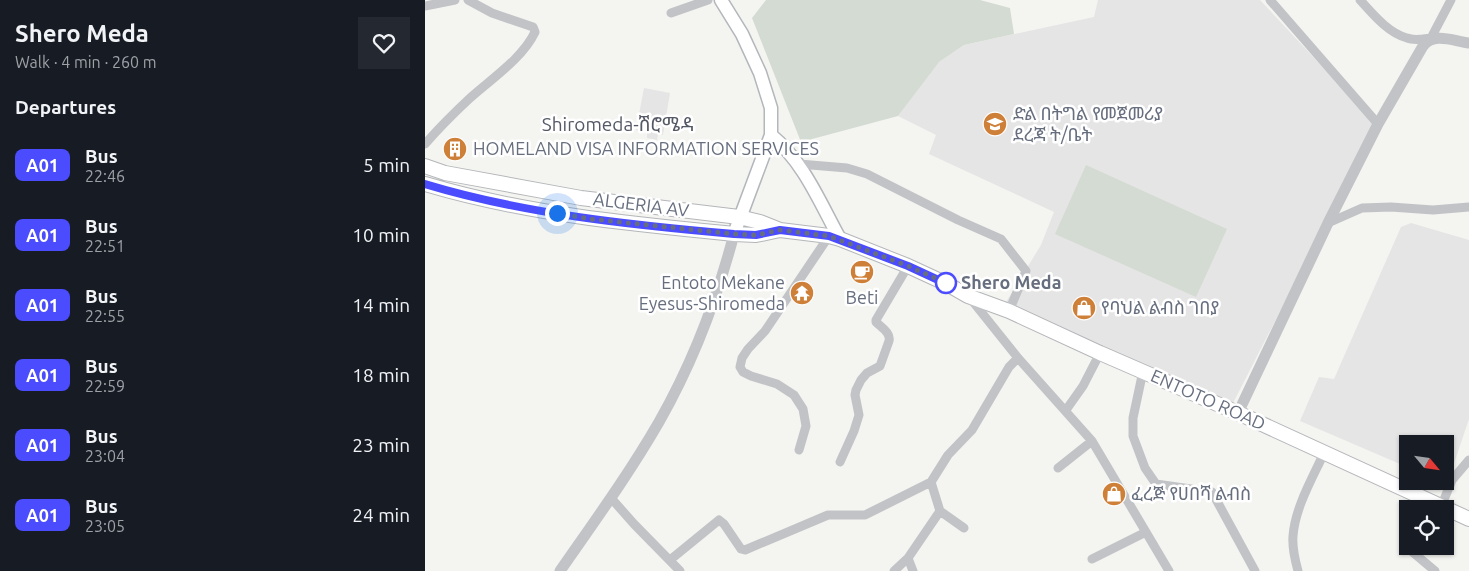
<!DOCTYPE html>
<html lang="en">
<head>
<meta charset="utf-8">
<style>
  body { margin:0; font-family:Ubuntu,"Noto Sans Ethiopic",sans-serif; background:#242831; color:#f1f3f6; height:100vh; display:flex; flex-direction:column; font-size:19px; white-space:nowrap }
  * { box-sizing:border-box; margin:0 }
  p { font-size:16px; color:#9ea1a6 }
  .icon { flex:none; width:28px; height:28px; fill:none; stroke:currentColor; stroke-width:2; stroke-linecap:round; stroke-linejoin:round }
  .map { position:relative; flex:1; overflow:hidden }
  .sheet { display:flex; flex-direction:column; background:#171b24; width:425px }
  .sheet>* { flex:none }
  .badge { padding:0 10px; border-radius:8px; font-size:18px; line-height:32px }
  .needle { width:32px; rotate:119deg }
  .tools { position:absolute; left:974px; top:435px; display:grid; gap:10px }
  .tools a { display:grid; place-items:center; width:55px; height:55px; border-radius:0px; background:#171b24; box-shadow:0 1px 4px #0004; font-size:25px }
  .you { position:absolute; width:25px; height:25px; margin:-12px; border:4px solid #fff; border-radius:50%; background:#1a73e8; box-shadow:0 0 0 8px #1a73e833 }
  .map>.badge { position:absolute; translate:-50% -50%; box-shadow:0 0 0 2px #fff }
  h2 { padding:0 15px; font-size:19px; line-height:45px }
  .round { display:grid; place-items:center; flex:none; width:52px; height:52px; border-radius:0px; background:#242831 }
  .headline { display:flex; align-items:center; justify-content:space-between; height:85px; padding:0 15px }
  h1 { font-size:24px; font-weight:600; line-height:38px }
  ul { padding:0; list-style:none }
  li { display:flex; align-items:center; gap:15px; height:70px; padding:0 15px }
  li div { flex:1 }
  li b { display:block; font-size:19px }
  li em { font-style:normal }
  li .badge { min-width:55px; font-weight:700; text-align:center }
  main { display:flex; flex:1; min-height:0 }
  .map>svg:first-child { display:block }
  .built { fill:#e5e5e5 }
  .green { fill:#d4dbd3 }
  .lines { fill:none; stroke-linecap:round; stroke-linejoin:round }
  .secondary-casing { stroke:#b3b6bb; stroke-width:15 }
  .primary-casing { stroke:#b4b6ba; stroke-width:16 }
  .minor { stroke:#c1c3c6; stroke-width:9 }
  .tertiary { stroke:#c1c3c6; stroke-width:11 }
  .secondary { stroke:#fff; stroke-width:12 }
  .primary { stroke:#fff; stroke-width:14 }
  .line-casing { stroke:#fff; stroke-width:11 }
  .line { stroke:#4c4cff; stroke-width:8 }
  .walk { stroke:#676f7f; stroke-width:5; stroke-dasharray:0 9 }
  .stop-dot { fill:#fff; stroke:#4c4cff; stroke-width:2.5 }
  .labels { text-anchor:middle; stroke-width:5; stroke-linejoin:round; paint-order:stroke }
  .poi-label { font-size:18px; fill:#676f7f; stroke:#fff; text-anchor:start }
  .street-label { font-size:18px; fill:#676f7f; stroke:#fff }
  .stop-label { font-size:18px; font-weight:bold; fill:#676f7f; stroke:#fff; text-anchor:start }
  .neighbourhood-label { font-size:19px; fill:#545965; stroke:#fff }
</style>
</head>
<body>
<main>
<section class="sheet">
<div class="headline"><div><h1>Shero Meda</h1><p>Walk · 4 min · 260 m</p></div><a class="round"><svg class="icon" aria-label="heart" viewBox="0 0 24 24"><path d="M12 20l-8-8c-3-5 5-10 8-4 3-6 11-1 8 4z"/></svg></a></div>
<h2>Departures</h2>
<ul>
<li><span class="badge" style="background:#4c4cff;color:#fff">A01</span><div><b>Bus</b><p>22:46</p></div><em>5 min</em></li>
<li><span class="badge" style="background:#4c4cff;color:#fff">A01</span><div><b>Bus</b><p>22:51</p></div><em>10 min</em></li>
<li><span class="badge" style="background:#4c4cff;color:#fff">A01</span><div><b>Bus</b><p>22:55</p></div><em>14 min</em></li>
<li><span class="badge" style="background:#4c4cff;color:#fff">A01</span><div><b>Bus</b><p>22:59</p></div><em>18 min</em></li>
<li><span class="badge" style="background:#4c4cff;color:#fff">A01</span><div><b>Bus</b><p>23:04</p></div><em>23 min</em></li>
<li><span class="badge" style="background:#4c4cff;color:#fff">A01</span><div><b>Bus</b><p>23:05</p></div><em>24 min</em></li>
</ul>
</section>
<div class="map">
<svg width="1044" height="571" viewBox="0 0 1044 571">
  <rect width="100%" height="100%" fill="#f4f5f1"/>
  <path class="built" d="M673,0H835L951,124L806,407L581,302L616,245L629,212L504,154L511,135L473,116L511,64L539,45L669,17Z
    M219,88L245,93L238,135L233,134L232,140L222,138V132L211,130Z
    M986,223L1044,240V419L1022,484L1016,481H1020V444H982V467L875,421L894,377L909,379L976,227Z"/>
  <path class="green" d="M341,0H555L585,8L589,34L539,45L514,62L473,116L376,142L327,18Z
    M661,165L802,229L771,297L630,234Z"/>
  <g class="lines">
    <g class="secondary-casing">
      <path id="secondary" d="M296,0L317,34L335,73L346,108V135L309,234
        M346,135C379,162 395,203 415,239"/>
    </g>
    <g class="primary-casing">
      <path id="primary" d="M0,166L20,173L156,198L314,217L335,222L355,230L404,236L415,239L483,266L522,284L543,296L584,311L675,353L813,413L1044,519
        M0,184C100,214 206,224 309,234L331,235L355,230"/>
    </g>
    <path class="minor" d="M845,0L953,124
      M935,0C948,14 963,33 982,38C989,41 998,39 1006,38L1026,0
      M0,6L30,0
      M246,13L283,0
      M0,144C14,128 29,113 44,99C65,80 98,58 110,32L108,27L67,13L43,0
      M374,164L422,168L442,174L533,220L576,239L601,271L584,311
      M903,223L937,208L966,207L1008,210L1044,207
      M545,298L593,358L667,441L744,571
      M718,371L708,418V436L720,468L731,484L787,492L830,571
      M641,410L658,386L675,353
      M374,450L381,426L378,409L369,395L352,384L326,376L318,372L315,367L317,358L323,349L340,331L404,236
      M415,462L429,431L434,415L430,395L431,390L436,380L442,373L455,366L464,341C466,333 457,328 451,322V320L483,266
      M633,468L667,441
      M186,498L209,524L255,571
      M1016,507L1027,480L1044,460
      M515,511L539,528
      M985,546L984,549L1010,571
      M483,558L488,571
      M667,559L721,532
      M245,560L294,520L299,524L316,549L320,550L403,515H440L506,482
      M469,571L483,558L515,511L506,482L523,455L547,430L584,367L593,358
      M873,571C870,560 867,548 868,536C870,508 887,479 899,453"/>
    <path class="tertiary" d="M813,413L903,223L953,124L998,46C1009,32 1028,41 1044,43
      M135,571C169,522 204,474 234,422C267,364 292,299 309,234"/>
    <use href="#secondary" class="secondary"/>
    <use href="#primary" class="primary"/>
  </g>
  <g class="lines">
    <g class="line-casing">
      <path id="line" d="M0,184C99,214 206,225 309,234L331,235L355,230L404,236L483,266L522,284"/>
    </g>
    <use href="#line" class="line"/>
    <path class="walk" d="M132,213L166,219L309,234L331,235L355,230L404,236L483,266L521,283"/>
  </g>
  <defs>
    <g id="school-disc" transform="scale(1.25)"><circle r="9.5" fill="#ce7f38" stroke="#fff"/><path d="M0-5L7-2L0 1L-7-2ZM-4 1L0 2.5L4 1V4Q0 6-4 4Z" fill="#fff"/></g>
    <g id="building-disc" transform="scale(1.25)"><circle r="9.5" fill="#ce7f38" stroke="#fff"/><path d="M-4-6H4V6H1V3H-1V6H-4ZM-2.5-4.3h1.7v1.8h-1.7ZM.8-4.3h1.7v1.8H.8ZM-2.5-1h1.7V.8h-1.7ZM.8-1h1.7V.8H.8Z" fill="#fff"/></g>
    <g id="cafe-disc" transform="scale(1.25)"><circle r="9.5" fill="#ce7f38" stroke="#fff"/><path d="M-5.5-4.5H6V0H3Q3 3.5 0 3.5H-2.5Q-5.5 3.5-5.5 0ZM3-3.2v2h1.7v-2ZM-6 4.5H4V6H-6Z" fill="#fff"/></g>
    <g id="temple-disc" transform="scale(1.25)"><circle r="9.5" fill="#ce7f38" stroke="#fff"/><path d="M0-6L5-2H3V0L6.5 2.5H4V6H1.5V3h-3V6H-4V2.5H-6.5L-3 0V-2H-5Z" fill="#fff"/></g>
    <g id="shop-disc" transform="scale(1.25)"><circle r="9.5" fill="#ce7f38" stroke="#fff"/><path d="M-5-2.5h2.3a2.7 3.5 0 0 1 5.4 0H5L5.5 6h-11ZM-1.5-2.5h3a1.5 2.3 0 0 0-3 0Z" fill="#fff"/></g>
  </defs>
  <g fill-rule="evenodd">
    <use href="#school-disc" x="570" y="124"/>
    <use href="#building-disc" x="30" y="149"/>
    <use href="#cafe-disc" x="437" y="272"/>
    <use href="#temple-disc" x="377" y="293"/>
    <use href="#shop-disc" x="659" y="308"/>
    <use href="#shop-disc" x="689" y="494"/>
  </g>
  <circle class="stop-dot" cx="521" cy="283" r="10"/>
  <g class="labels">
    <g class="poi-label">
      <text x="588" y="120">ድል በትግል የመጀመሪያ<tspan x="588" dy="21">ደረጃ ት/ቤት</tspan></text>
      <text x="48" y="155">HOMELAND VISA INFORMATION SERVICES</text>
      <text x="360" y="289" text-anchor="end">Entoto Mekane<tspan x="360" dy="21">Eyesus-Shiromeda</tspan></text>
      <text x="437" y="304" text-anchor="middle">Beti</text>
      <text x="676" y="314">የባህል ልብስ ገበያ</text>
      <text x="706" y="500">ፈረጅ የሀበሻ ልብስ</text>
    </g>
    <g class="street-label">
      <text transform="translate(216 205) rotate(7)" y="6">ALGERIA AV</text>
      <text transform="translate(783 400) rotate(24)" y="6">ENTOTO ROAD</text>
    </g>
    <g class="stop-label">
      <text x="536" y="289">Shero Meda</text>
    </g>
    <g class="neighbourhood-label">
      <text x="193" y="131">Shiromeda-ሽሮሜዳ</text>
    </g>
  </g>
</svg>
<div class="tools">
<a><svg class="needle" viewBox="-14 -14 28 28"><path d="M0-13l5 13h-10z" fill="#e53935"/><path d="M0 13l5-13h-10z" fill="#9ea1a6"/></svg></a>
<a><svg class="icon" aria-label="locate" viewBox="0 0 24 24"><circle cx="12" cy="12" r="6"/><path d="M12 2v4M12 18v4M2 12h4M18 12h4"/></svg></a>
</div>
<div class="you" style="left:132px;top:213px"></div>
</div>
</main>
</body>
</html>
